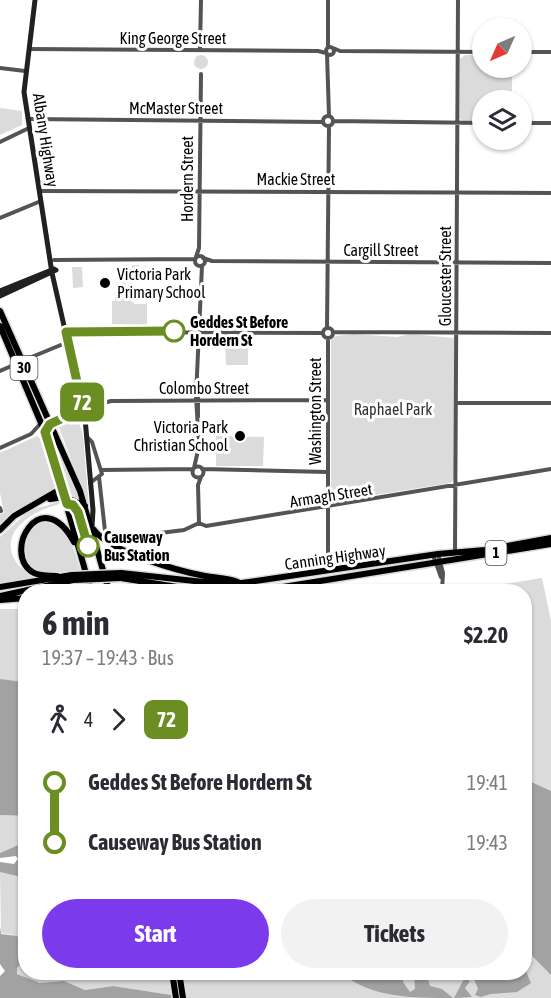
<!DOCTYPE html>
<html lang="en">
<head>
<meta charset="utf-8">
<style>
  body { margin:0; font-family:"Asap Condensed",sans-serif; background:#f2f2f3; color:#2b2b33; height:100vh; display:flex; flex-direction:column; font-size:22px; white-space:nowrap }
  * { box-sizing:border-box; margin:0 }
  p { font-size:20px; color:#7c7c81 }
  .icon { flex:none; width:33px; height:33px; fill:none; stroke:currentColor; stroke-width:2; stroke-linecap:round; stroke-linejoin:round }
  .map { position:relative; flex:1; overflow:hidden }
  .sheet { position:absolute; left:18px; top:584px; width:514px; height:396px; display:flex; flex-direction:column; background:#fff; border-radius:24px; box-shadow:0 2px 4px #0004 }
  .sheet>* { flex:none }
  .badge { padding:0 12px; border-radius:9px; font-size:21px; line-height:39px }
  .needle { width:39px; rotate:225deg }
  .controls { position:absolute; left:472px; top:18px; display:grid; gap:12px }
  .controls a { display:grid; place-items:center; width:60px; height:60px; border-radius:50%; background:#fff; box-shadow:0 2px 4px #0004; font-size:30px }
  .map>.badge { position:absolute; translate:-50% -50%; box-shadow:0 0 0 3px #fff }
  .legs { display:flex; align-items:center; gap:9px; height:66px; padding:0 24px; font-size:20px }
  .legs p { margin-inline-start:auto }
  .overview { display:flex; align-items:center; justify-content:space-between; height:102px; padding:0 24px }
  h1 { font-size:33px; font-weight:700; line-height:45px }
  .action { display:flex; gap:12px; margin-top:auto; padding:12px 24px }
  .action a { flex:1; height:69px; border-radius:36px; background:#7c3aed; color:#fff; font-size:24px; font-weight:700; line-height:69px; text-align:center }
  .action a+a { background:#f2f2f3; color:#2b2b33 }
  ul { padding:0 24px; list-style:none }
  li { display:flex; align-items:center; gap:21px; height:60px; font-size:22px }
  li i { display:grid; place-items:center; width:9px; height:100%; margin:0 8px; background:currentColor }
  li i::after { content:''; width:15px; height:15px; margin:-8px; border:4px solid; border-radius:50%; background:#fff }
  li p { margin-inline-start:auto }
  li:first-child i { background:linear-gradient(#0000 50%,currentColor 0) }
  li:last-child i { background:linear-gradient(currentColor 50%,#0000 0) }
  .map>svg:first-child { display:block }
  .green { fill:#dbdbdb }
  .water { fill:#a2a2a2 }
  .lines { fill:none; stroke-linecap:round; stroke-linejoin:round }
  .trunk-casing { stroke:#dbdbdb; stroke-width:9 }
  .minor { stroke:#545454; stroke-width:4 }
  .secondary { stroke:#212121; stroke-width:5 }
  .trunk { stroke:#000; stroke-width:6 }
  .trunk-bridge-casing { stroke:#dbdbdb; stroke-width:9; stroke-linecap:butt }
  .trunk-bridge { stroke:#000; stroke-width:6 }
  .line-1-casing { stroke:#fff; stroke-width:14 }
  .line-1 { stroke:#6b8e23; stroke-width:9 }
  .poi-dot { fill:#000; stroke:#fff; stroke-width:2 }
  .stop-1-dot { fill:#fff; stroke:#6b8e23; stroke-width:3 }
  .labels { text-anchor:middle; stroke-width:6; stroke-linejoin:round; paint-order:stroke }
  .shield { fill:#fff; stroke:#4c4c4c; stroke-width:1.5 }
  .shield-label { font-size:15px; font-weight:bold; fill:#000 }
  .street-label { font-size:16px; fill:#000; stroke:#fff }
  .poi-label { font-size:16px; fill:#000; stroke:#fff; text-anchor:start }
  .stop-label { font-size:16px; font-weight:bold; fill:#000; stroke:#fff; text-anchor:start }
  .park-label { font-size:16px; fill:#323232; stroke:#fff }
</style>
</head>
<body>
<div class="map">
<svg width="551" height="998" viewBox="0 0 551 998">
  <rect width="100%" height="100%" fill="#fff"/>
  <path class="green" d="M465,55H483V68H512V100H483V122L464,121L460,119V59Z
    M194 62a7 7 0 1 1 14 0a7 7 0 1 1-14 0Z
    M0,108L22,111V125L0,135Z
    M132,265H139V282H126L125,289L129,292L125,296L135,304H147V325L112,324V301H115V291H118V278H131Z
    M72,267H82L83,287L73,288Z
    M353,334L397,337L410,334L454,338V479L451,483L331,502V340L336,336Z
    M240,337V345H248V365H226L225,338Z
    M77,416L83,435L89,507L58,425Z
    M37,436L42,439L56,486L48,493L12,512L0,524V514L4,513L0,493V453Z
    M52,436L78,493L80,499L68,496Z
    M216,436L264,437L263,466H216Z
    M59,502L60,504C46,508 32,513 22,523C0,542 13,570 37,577L0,583V537L30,510Z
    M44,522C68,524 75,550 80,570C60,572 42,576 25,563C18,542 19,525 44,522Z
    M542,578L551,621V791L525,779V591H460Z
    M83,582L86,591H31Z
    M0,609H25V682L0,679Z
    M0,815L25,816V842L0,853Z
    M0,872L25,878V945L13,935L1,933Z
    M525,949L551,975V998H191L113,986L85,990L64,981L40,983L17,974V968L25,960L26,972H525Z"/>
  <path class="water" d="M0,679L25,682V816L0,815Z
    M525,779L551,791V975L525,949Z
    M25,842V878L0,872V862L14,864L18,859L16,856L0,858V853Z
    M0,926L1,934L17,936L25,946V960L17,968V974L40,983L64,981L85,990L113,986L191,998H0V976L5,971L0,964Z
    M525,969L531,983L517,992L491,994L481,997L475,995L478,989L474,979L487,972H525Z
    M340,972H404L403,982L410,992L415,989L414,972H426L430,986L442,989L453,998C412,998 370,998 340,972Z
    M464,979L470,981L465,988L472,997L454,998Z"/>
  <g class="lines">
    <g class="trunk-casing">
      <path id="trunk" d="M0,311L80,491L109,591
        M0,326L47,437L91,591
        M50,499L65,497L85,506
        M0,530L14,516L57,491L61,483
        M94,530C111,552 178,571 205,576C216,578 227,578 238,582
        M121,573L213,583H242L438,554L485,550L551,538
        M57,576C50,576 41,576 34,573C0,554 41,481 74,542
        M121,578L202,591
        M0,587L72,575
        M258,591L551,544
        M0,596L73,580
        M0,600L26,598
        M172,972L176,998
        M179,972L183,998"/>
    </g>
    <path class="minor" d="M326 51a4 4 0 1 1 8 0a4 4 0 1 1-8 0Z
      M328,47V0
      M333,48L340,51L483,52
      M29,49L318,51L326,53
      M200,49L201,0
      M522,52H551
      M327,54L329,116
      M0,68L25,71
      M323 121a5 5 0 1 1 10 0a5 5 0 1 1-10 0Z
      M29,119L323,122
      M334,121L483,123
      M522,123H551
      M0,142L29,128
      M41,191L551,193
      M0,218L41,201
      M195 261a5 5 0 1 1 10 0a5 5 0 1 1-10 0Z
      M196,257L199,248L201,74
      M203,258L212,261L551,263
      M54,260L195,259
      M323 333a5 5 0 1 1 10 0a5 5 0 1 1-10 0Z
      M327,328L329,126
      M66,332L323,333
      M333,332L551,333
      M22,361L68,342
      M0,371L16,364
      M198,382V417
      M457,403H551
      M50,424L86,408L111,401L327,400
      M88,438L92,442L102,474L90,483
      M0,448L31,434L42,422
      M192.5 472a5.5 5.5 0 1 1 11 0a5.5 5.5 0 1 1-11 0Z
      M194,468L199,446L196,396L202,266
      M202,469L327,472
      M101,470L193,469
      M99,477L105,531L113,539L184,530L199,523
      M0,508L1,511
      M199,523L206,526L551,469
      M199,523L198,485L201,477
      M455,552L458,0
      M438,554L443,573L442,591
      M433,555L441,577
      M328,556V339"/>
    <path class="secondary" d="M35,0L24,92L52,273L85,418L93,510L92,527
      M0,291L54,269
      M0,296L56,270"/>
    <use href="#trunk" class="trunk"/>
    <g class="trunk-bridge-casing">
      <path id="trunk-bridge" d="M72,575L121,573
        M73,580L121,578"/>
    </g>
    <use href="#trunk-bridge" class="trunk-bridge"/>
  </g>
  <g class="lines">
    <g class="line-1-casing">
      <path id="line-1" d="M88,546L78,512L73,505L67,504L45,432L50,424L83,409L66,332L174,331"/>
    </g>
    <use href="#line-1" class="line-1"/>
  </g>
  <g class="poi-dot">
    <circle cx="105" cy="283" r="6"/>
    <circle cx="240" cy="436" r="6"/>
  </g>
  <g class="stop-1-dot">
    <circle cx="174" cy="331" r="10"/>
    <circle cx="88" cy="546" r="10"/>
  </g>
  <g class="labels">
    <g class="shield">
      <rect x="10.5" y="356" width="27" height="24" rx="4.5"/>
      <rect x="485.5" y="541" width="21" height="24" rx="4.5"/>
    </g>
    <g class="shield-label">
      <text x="24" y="373">30</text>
      <text x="496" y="558">1</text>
    </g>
    <g class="street-label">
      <text x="173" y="44">King George Street</text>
      <text x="176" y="114">McMaster Street</text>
      <text transform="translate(46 140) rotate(81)" y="6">Albany Highway</text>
      <text transform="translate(187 179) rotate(-90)" y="6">Hordern Street</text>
      <text x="296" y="185">Mackie Street</text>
      <text x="381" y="256">Cargill Street</text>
      <text transform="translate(445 276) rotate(-90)" y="6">Gloucester Street</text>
      <text x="204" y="394">Colombo Street</text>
      <text transform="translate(315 411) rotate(-90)" y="6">Washington Street</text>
      <text transform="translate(331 495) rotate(-9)" y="6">Armagh Street</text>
      <text transform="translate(335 557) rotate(-8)" y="6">Canning Highway</text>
    </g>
    <g class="poi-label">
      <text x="117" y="280">Victoria Park<tspan x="117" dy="18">Primary School</tspan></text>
      <text x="228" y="433" text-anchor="end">Victoria Park<tspan x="228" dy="18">Christian School</tspan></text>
    </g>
    <g class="stop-label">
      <text x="190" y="328">Geddes St Before<tspan x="190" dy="18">Hordern St</tspan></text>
      <text x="104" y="543">Causeway<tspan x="104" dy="18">Bus Station</tspan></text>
    </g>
    <g class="park-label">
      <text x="393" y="415">Raphael Park</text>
    </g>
  </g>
</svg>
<div class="controls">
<a><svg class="needle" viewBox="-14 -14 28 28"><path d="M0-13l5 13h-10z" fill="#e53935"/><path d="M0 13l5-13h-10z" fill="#7c7c81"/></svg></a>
<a><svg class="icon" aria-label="layers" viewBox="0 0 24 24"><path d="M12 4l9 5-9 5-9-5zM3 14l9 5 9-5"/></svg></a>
</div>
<b class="badge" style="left:82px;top:402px;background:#6b8e23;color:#fff">72</b>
<section class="sheet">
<div class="overview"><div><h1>6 min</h1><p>19:37 – 19:43 · Bus</p></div><b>$2.20</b></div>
<div class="legs"><svg class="icon" aria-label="walk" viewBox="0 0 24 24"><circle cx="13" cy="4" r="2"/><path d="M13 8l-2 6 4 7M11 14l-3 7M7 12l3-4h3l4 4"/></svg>4<svg class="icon" aria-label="forward" viewBox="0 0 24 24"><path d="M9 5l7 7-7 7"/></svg><b class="badge" style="background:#6b8e23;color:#fff">72</b></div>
<ul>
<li><i style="color:#6b8e23"></i><b>Geddes St Before Hordern St</b><p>19:41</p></li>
<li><i style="color:#6b8e23"></i><b>Causeway Bus Station</b><p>19:43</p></li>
</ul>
<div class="action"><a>Start</a><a>Tickets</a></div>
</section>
</div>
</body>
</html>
